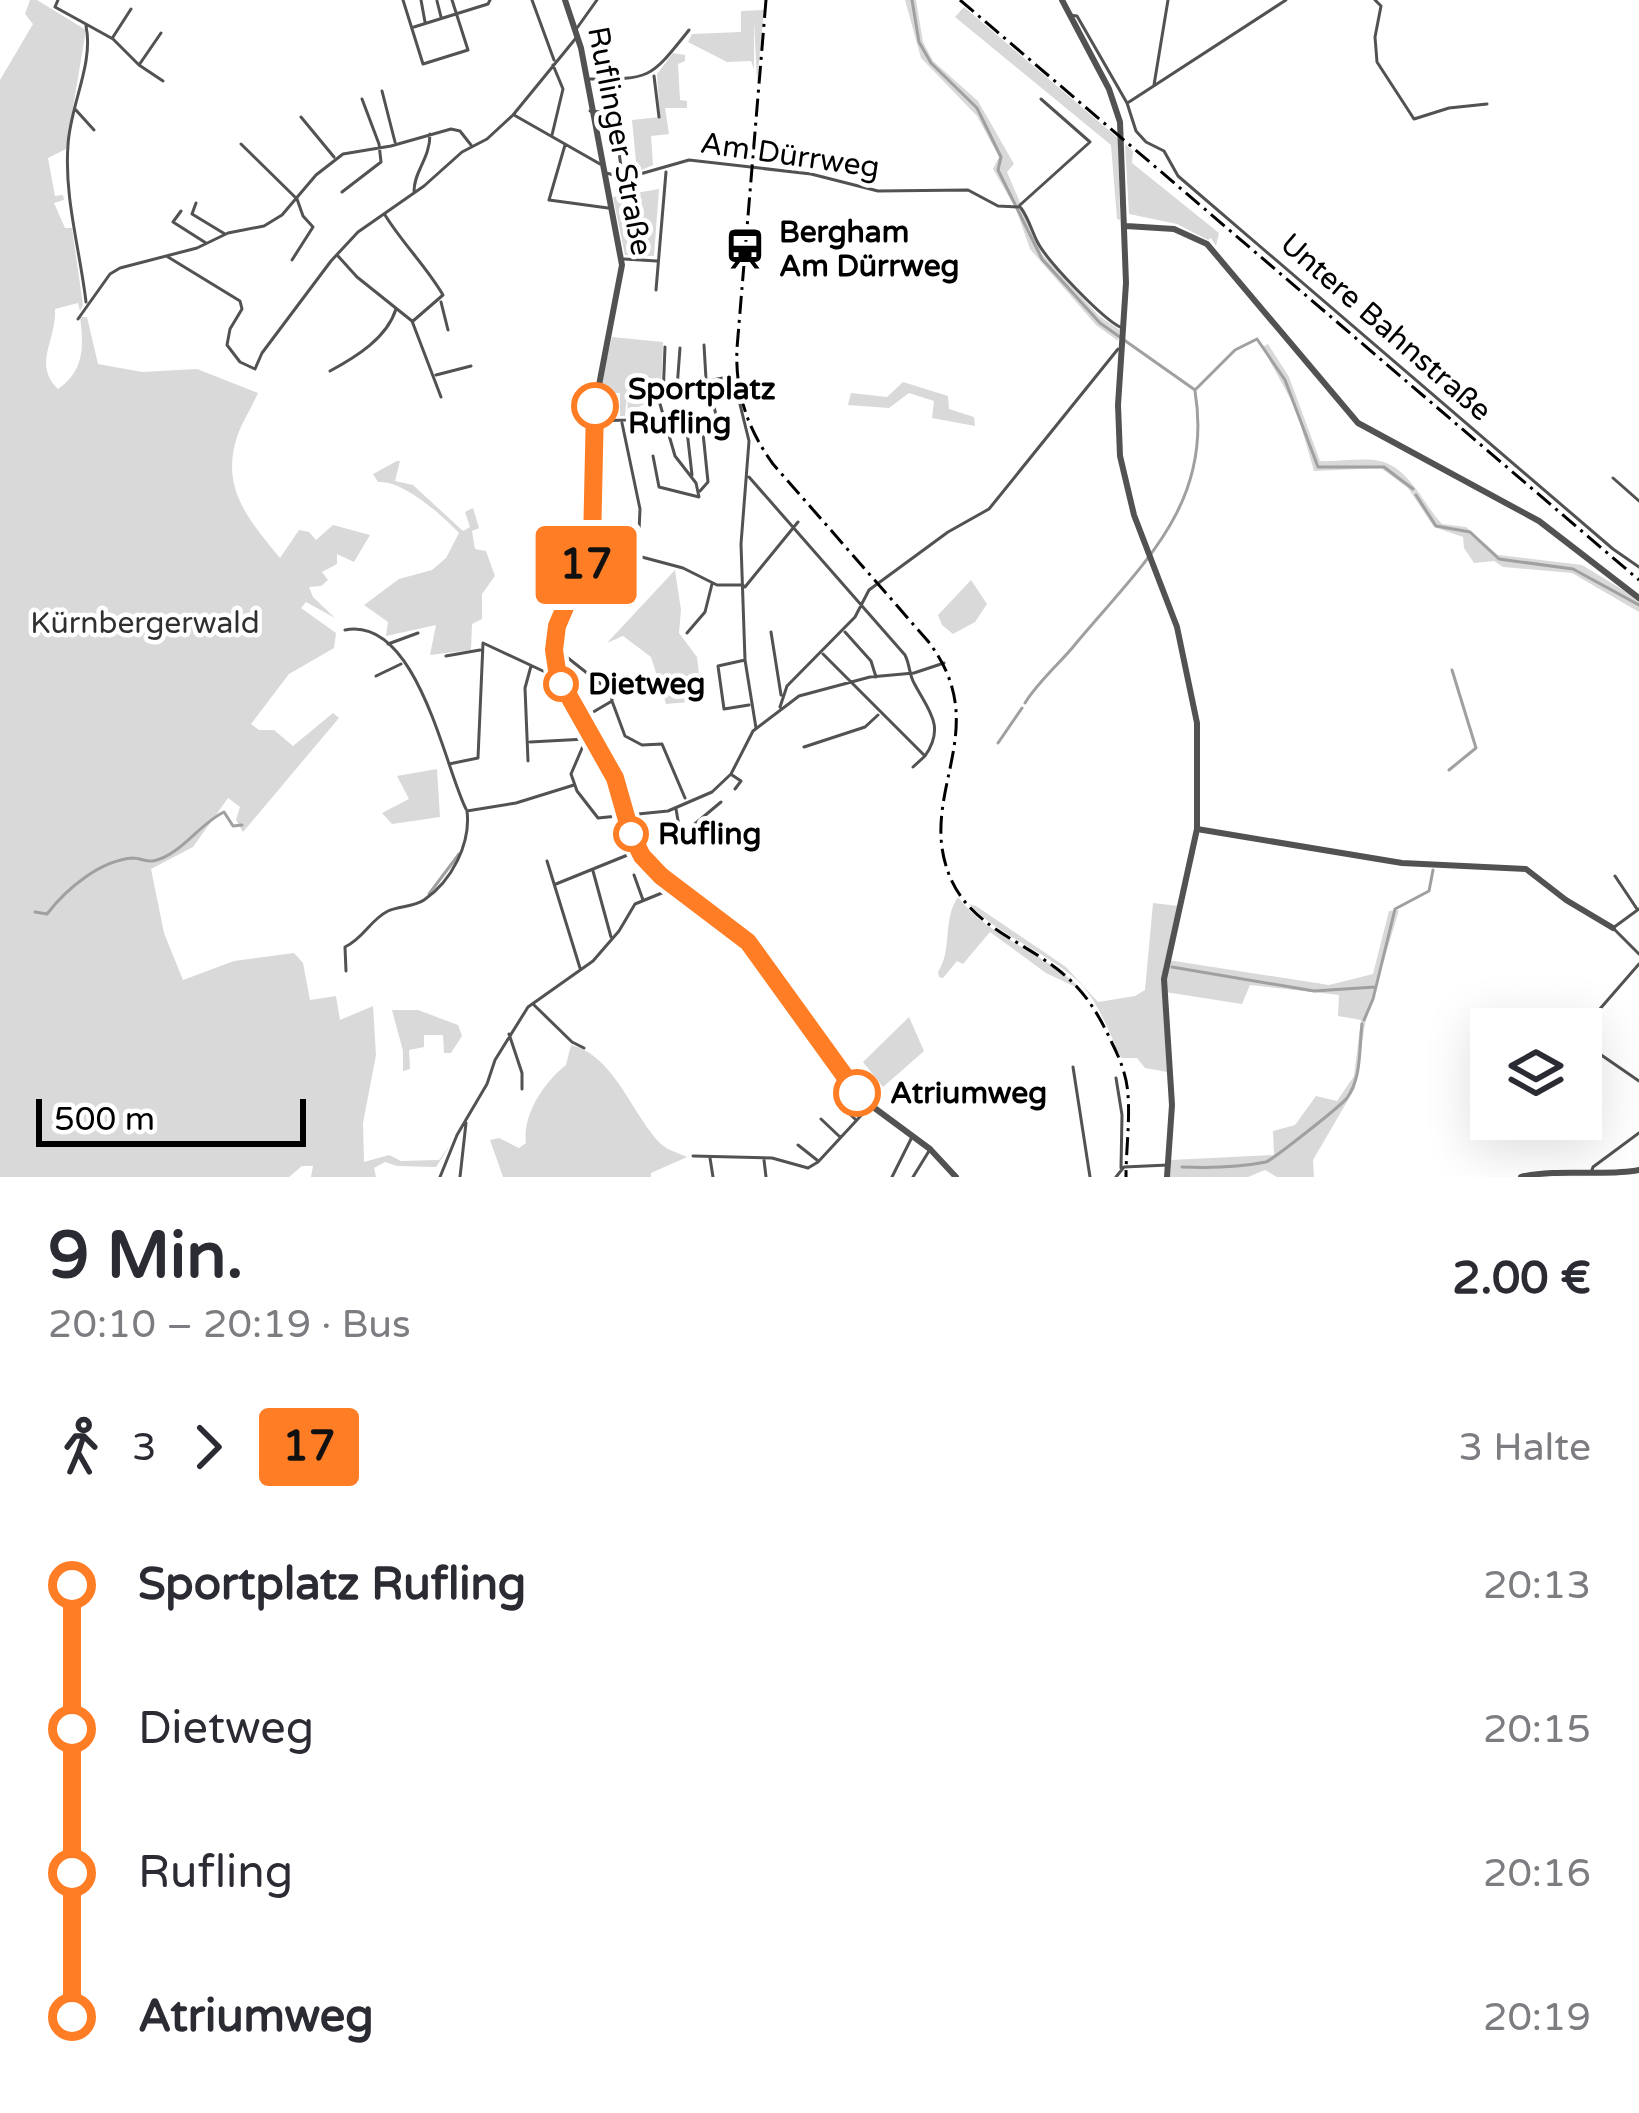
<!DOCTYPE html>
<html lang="de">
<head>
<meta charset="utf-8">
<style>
  body { margin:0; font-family:"Varela Round",sans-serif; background:#f2f2f3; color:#2b2b33; height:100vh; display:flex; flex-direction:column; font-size:45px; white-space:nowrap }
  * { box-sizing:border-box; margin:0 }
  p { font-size:39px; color:#7c7c81 }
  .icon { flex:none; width:66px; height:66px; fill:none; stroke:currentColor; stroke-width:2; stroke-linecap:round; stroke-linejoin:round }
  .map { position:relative; height:1177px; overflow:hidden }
  .panel { display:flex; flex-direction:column; background:#fff; flex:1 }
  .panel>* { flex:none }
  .badge { padding:0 24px; border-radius:9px; font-size:42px; line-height:78px }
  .buttons { position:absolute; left:1470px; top:1008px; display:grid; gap:24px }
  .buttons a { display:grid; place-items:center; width:132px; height:132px; border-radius:0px; background:#fff; box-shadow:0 12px 48px #0002; font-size:60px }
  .scale { position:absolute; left:36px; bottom:30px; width:270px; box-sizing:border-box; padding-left:12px; border:6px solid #000; border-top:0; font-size:33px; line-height:42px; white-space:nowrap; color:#000; -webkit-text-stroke:9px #fff; paint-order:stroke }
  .map>.badge { position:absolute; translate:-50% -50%; box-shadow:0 0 0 6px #fff }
  .legs { display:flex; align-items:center; gap:18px; height:132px; padding:0 48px; font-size:39px }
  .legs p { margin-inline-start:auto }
  .head { display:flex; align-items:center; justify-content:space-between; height:204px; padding:0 48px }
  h1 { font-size:66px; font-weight:700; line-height:90px }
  ul { padding:0 48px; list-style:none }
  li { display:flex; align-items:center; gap:42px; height:144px; font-size:45px }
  li i { display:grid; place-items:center; width:18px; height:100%; margin:0 15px; background:currentColor }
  li i::after { content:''; width:30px; height:30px; margin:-15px; border:9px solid; border-radius:50%; background:#fff }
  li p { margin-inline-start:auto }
  li:first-child i { background:linear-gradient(#0000 50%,currentColor 0) }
  li:last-child i { background:linear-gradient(currentColor 50%,#0000 0) }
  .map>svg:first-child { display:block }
  .green { fill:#d9d9d9 }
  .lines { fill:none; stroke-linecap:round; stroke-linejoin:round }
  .stream { stroke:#a0a0a0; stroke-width:3 }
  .minor { stroke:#525252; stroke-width:3 }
  .tertiary { stroke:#525252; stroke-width:6 }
  .rail { stroke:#000; stroke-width:3; stroke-dasharray:18 6 3 6; stroke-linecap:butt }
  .line-1-casing { stroke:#fff; stroke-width:27 }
  .line-1 { stroke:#ff7d24; stroke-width:18 }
  .stop-1-dot { fill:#fff; stroke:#ff7d24; stroke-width:6 }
  .labels { text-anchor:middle; stroke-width:9; stroke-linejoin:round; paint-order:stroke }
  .street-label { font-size:30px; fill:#000; stroke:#fff }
  .poi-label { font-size:30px; font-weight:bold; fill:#000; stroke:#fff; text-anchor:start }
  .stop-label { font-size:30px; font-weight:bold; fill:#000; stroke:#fff; text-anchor:start }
  .park-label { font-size:30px; fill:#303030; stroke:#fff }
</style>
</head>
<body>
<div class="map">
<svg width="1639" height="1177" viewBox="0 0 1639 1177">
  <rect width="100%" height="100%" fill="#fff"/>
  <path class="green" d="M30,0H37L86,30L66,149L48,158L55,196L63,195L64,200L54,203L65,228H72L83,305L80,311L78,303L55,309C57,340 32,364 58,389C84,371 84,348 80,317H87L98,364L142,372L197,369L258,393C252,407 242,422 237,437C220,489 250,521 280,558L299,530L309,532L316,540L333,525L370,535L354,562L337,554V564L322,572L328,580L321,586L309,587L313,597L335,618L306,602L301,608L336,633L334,648L289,674L251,724L259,730H274L293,746L333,713L339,718L243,832L236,820L240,807L228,798L193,847L151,869L164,933L183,980L234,961L294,953L303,963L310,1000L336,996L340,1020L373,1006L376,1055L363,1123L364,1162L389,1155L401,1161L439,1160L451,1144L436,1167L397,1166L385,1162L374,1168L376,1177H311L313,1166H302L289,1177H0V80L33,24L25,14Z
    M905,0H916L923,42L933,61L978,101L1014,164L1007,172L1042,254L1099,316L1120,330L1118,341L1096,325L1030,249L1016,209L993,169L999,157L977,116L921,58Z
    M964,7L1118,138L1120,220L1117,219L1111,145L955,17Z
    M764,10L757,82L754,21V69L751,61L727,62L688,42L692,34L741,32V11Z
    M673,53L685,55V61L678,64L680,100L687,101V108H665L669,134L651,136L653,165L637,172L632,120L660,117L657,74Z
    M1125,144L1133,151L1132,163L1219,233L1216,246L1211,238L1208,240L1177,224L1129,214Z
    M659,189L654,256L625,255L613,197Z
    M612,337L663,342L661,391L657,392V398L632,410L631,415H628L627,394L625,416H620V393H599Z
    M1268,344L1289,377L1320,461C1338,462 1362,457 1380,461C1410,468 1423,504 1442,524L1466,527L1498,555L1582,565L1633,596L1639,601V612L1572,573L1503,567L1494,561L1474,563L1464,548L1463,537L1434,527L1408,488L1381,468L1314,471L1296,409L1262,347Z
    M903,382L948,396L949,409L974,417L975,426L932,418L934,401L909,393L889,408L848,405L851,393L887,397Z
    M397,461H400L395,481L413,485L463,531L470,527L465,512L473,508L479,528L472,531L475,549L486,551L495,576L482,594V619L472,624L471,650L430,655L436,625L386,636L388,622L364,605L399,579L432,570L446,558L459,533C442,515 403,480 378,482L373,474Z
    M675,570L681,610L679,633L697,657L702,701L666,704L651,657L623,636L607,643Z
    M971,580L987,604L975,622L953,634L942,625L938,615Z
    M437,769L440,817L392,824L382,813L409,799L397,776Z
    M958,897C990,939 1045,952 1082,990L1046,973L990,932L963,964L957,961L943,978L939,977L938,972C953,949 942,920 958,897Z
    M1153,903L1178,906L1163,969L1167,1072L1145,1068L1137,1058H1121C1109,1033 1099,1002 1079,982C1046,951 1000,937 969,904L976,906L1066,967L1098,1002L1135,996L1145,990Z
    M1399,910L1365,1024L1355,1088L1313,1160L1314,1177H1277L1265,1170L1248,1177H1170L1171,1160L1274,1155L1273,1131L1295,1125L1316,1096L1337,1101L1354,1076L1361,1020L1338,1016L1339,995L1250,985L1242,1004L1165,992L1168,960L1329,985L1373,974L1389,911Z
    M392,1010H418L458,1025L462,1036L451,1053H444L443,1035H424V1047L409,1050L410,1069L403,1071V1051Z
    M909,1017L924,1051L883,1087L863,1062Z
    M571,1045C615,1056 632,1115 661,1144C667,1150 679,1153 687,1157L651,1173V1177H503L490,1140L499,1138L519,1148L526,1143C522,1115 545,1081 566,1065Z"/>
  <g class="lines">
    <path class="stream" d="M912,0L919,42L931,63L977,108L1001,157L998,170L1042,259L1100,323L1195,390L1235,350L1257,339L1285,380L1318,467H1384L1413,489
      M1416,495L1436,526L1470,532L1499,559L1573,569L1639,605
      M1025,703C1038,682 1057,666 1073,647C1140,566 1214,505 1195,391
      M998,743L1022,708
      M1449,770L1476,748L1452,670
      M429,894L459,854
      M35,912L47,914C67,888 101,860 133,858C138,858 148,862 153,861C181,855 199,824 224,812L233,826L242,825
      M1172,967L1314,991L1375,987
      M1364,1020L1373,999L1395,909L1429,891L1433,870
      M1182,1167C1207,1168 1241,1167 1266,1162C1272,1160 1341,1106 1347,1098C1362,1077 1359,1048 1362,1024"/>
    <path class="minor" d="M58,0L55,7L113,39L139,65L161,33
      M403,0L423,64L468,50L452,0
      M421,0L425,22
      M532,0L554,60
      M1375,0L1381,6L1375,37L1377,62L1414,119L1449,108L1487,104
      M437,1L441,17
      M1069,15L1077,16L1127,103L1136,131L1146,142L1164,151L1178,176L1613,549L1639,567
      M86,26C94,63 70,106 68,145C64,197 80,250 86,302
      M414,27L488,4L490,0
      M577,28L597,0
      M113,37L131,9
      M139,65L163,81
      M654,76L659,117
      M587,79C651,79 649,80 689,30
      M1154,85L1168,0
      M382,91L395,142
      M1129,102L1286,0
      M75,109L94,130
      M590,111L614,113L622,175
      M514,115L600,164
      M301,117L334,157
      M552,135L563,89L553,65
      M241,144L297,199L303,216L313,227L292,260
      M565,145L549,200L608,208
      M606,173L626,178L689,160L811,174L878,191L968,190L998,206L1020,207
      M414,191C414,171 430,159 430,134
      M342,192L381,162L379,144L362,99
      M196,203L192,214L225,234
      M1020,205L1090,142L1041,99
      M1021,208C1029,219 1032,232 1038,243C1048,262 1102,318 1120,327
      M181,211L173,222L206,243
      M385,215C403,244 426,266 443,295L413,321
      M338,256L357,277L412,321L441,397
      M168,257L240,301L242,309L230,329L227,345L240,362L255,369L262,353L331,261L358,232L424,186L462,152L487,139L513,115L576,38
      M624,259L657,261
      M656,290L666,172
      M441,302L448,330
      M78,319L110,274L120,268L197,248L228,233L264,226L282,215L316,175L343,154L391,146L451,129L460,131L471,145
      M704,345L706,379
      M330,371C356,357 387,338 396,309
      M436,375L471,366
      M708,381L720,432
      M677,388L680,348
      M663,398L665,347
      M597,421L626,420L687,385L733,376L749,441L741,544L745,660L756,728
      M622,423L640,509L638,554
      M671,434L687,431L692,475
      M653,456L659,487L699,497L696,483L675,456L660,404
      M749,477L905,655C910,665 909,674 914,683C928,710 946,726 925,756
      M1613,478L1639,501
      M700,491L708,482L703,433
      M593,544L683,568L717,585H743
      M745,587L798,522
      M345,630C417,616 444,765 466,809
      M771,632L781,695
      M845,632L871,661L876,677
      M687,633L705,612L712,584
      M388,644L418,633
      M823,654L925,756L913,767
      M446,656L480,650
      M568,658L611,692L612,700
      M745,660L718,666L724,709L749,705
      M376,676L401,664
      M780,707L787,686L855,617L869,590L948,532L989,509L1118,349
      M583,718L612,701L625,736L642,745L662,744L685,798
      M586,739L571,774L577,791L598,818L668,811L712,792L731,774L753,731L799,696L870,677L914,673L944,663
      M530,742L586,739
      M804,747L865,727L878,715
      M528,761L525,688L531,666
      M449,764L478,758L483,643L543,671H554
      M732,775L741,781L735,789
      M676,809L680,832L684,833L721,802
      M547,861L580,968
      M593,871L611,937
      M634,875L643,900
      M1615,876L1637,909
      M556,884L635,852
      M1639,909L1613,928L1639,954
      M346,971L345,947C364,938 370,920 388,911C399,906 414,907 424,900C452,881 471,843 467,811L516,803L574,785
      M533,1004L572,1042L584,1048
      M1599,1010L1639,964
      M509,1034L522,1073V1089
      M1581,1041L1639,1081
      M1073,1067L1090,1177
      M1116,1078L1122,1115L1121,1168
      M837,1102L855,1119
      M821,1119L840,1137
      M798,1145L817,1160
      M693,1156L772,1158L808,1168L818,1162L868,1108
      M710,1158L713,1177
      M764,1160L766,1177
      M1591,1173L1593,1167L1639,1133
      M440,1177L457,1135L487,1084L495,1060L528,1007L593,961L619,931L635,904L674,888
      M460,1177L466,1123
      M892,1177L911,1139
      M913,1177L929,1151
      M1116,1177L1124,1167L1168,1165"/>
    <path class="tertiary" d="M565,0L581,48L622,265L595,406L592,544L556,632L554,657L558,677L618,784L632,837L646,861L742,935L861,1098L930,1149L956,1177
      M1062,0L1109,89L1120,122L1126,283L1118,405L1120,456L1134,515L1177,627L1197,723V829L1164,979L1172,1105L1167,1177
      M1126,226L1174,229L1207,244L1358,423L1539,521L1639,598
      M1197,829L1402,863L1526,869L1566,900L1613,928
      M1521,1177C1558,1168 1606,1177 1639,1170"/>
    <path class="rail" d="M766,0L737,348C735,392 747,428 773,464L927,640C997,729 915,793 950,877C964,910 991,927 1021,945C1069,974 1088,991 1112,1043C1120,1059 1127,1076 1128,1095C1130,1122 1126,1150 1126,1177
      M960,0L1639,580"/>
  </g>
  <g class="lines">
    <g class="line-1-casing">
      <path id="line-1" d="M595,406L592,544L557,626L554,650L558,677L615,778L631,834L642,856L661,876L748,942L857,1093"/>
    </g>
    <use href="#line-1" class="line-1"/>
  </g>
  <defs>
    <g id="station-bare" transform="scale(3.24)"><path d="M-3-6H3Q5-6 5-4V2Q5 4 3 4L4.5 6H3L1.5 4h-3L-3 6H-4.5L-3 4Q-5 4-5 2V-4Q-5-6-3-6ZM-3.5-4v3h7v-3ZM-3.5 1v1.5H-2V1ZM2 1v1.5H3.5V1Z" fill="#000" stroke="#fff" stroke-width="2.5" paint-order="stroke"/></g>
  </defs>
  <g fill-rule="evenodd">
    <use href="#station-bare" x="745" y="249"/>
  </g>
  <g class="stop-1-dot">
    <circle cx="595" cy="406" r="21"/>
    <circle cx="561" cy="684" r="15"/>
    <circle cx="631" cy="834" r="15"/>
    <circle cx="857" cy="1093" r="21"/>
  </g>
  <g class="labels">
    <g class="street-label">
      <text transform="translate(620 141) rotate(79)" y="10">Ruflinger Straße</text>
      <text transform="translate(790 155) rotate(8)" y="10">Am Dürrweg</text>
      <text transform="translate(1386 327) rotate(41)" y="10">Untere Bahnstraße</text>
    </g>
    <g class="poi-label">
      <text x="779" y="242">Bergham<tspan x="779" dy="34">Am Dürrweg</tspan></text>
    </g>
    <g class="stop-label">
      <text x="628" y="399">Sportplatz<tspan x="628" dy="34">Rufling</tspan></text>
      <text x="588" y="694">Dietweg</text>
      <text x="658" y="844">Rufling</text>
      <text x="890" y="1103">Atriumweg</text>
    </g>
    <g class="park-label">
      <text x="145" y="633">Kürnbergerwald</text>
    </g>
  </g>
</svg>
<div class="buttons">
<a><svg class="icon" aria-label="layers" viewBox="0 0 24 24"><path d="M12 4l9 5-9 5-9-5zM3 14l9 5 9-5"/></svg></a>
</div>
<div class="scale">500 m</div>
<b class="badge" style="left:586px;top:565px;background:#ff7d24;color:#111">17</b>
</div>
<section class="panel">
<div class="head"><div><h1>9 Min.</h1><p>20:10 – 20:19 · Bus</p></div><b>2.00 €</b></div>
<div class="legs"><svg class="icon" aria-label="walk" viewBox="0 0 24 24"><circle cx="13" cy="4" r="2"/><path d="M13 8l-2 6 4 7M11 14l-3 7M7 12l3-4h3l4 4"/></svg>3<svg class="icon" aria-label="forward" viewBox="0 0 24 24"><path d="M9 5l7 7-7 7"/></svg><b class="badge" style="background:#ff7d24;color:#111">17</b><p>3 Halte</p></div>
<ul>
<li><i style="color:#ff7d24"></i><b>Sportplatz Rufling</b><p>20:13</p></li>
<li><i style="color:#ff7d24"></i><span>Dietweg</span><p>20:15</p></li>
<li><i style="color:#ff7d24"></i><span>Rufling</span><p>20:16</p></li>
<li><i style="color:#ff7d24"></i><b>Atriumweg</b><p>20:19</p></li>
</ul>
</section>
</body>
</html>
